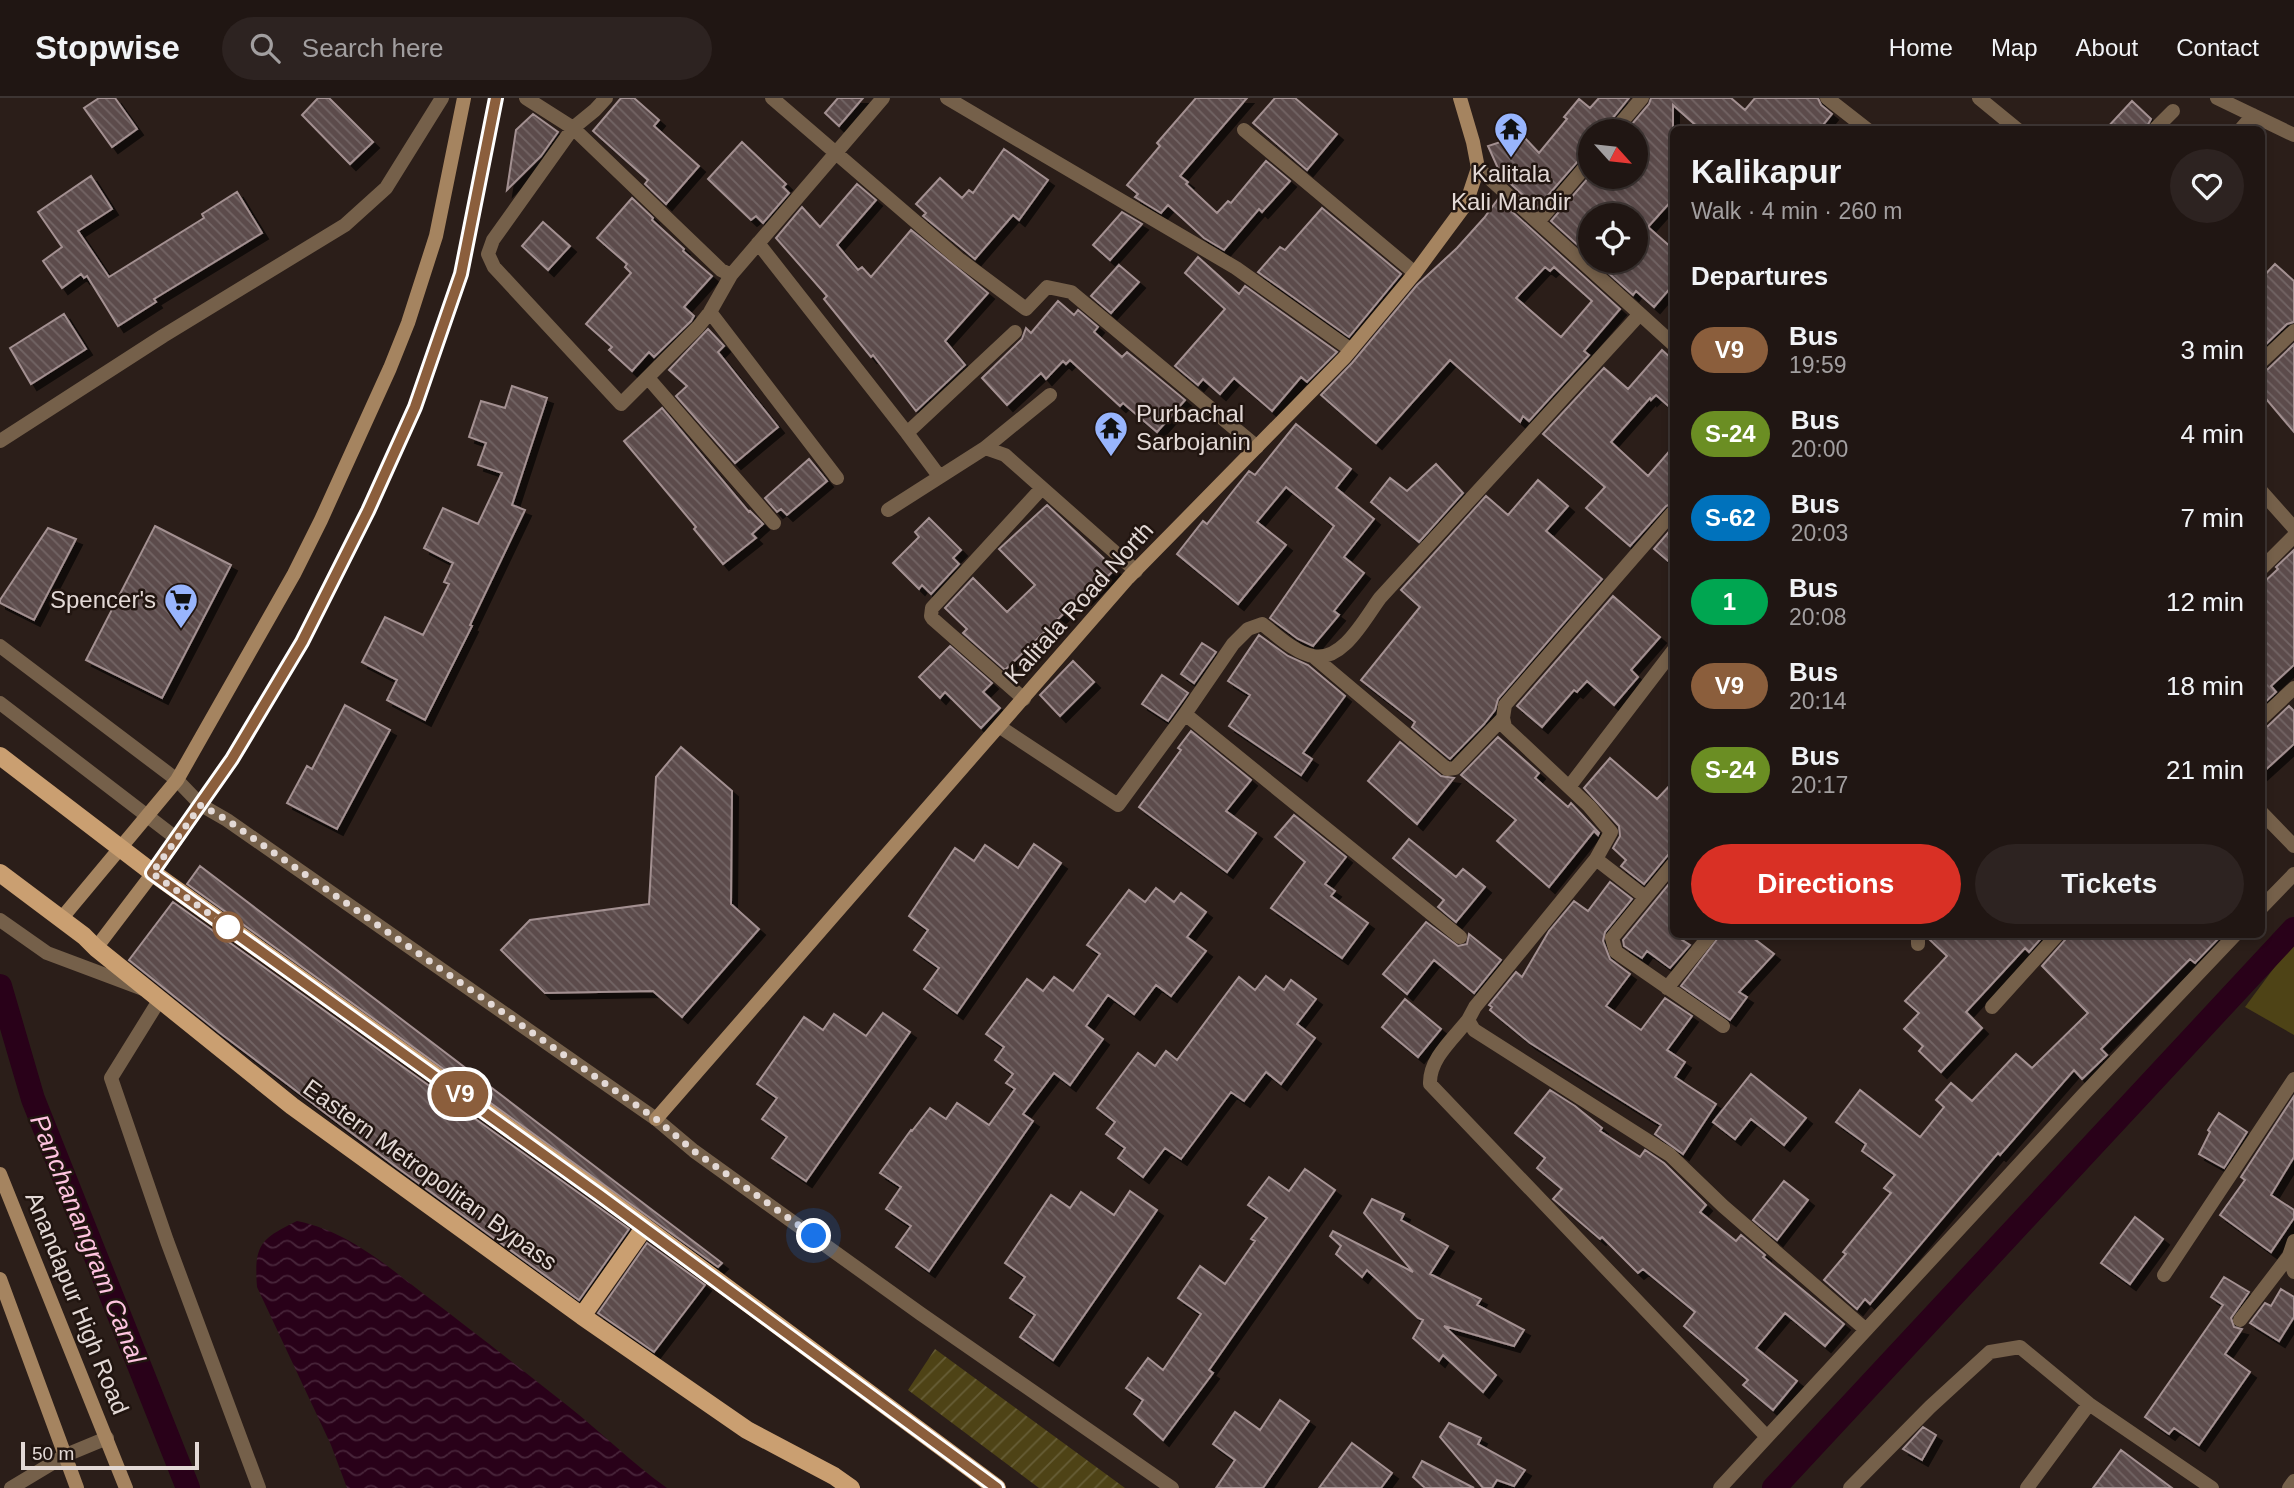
<!DOCTYPE html>
<html lang="en">
<head>
<meta charset="utf-8">
<style>
  body { margin:0; font-family:Arial,sans-serif; background:#2d2321; color:#f1f3f6; height:100vh; display:flex; flex-direction:column; font-size:26px; white-space:nowrap }
  * { box-sizing:border-box; margin:0 }
  p { font-size:23px; color:#a29fa0 }
  .icon { flex:none; width:38px; height:38px; fill:none; stroke:currentColor; stroke-width:2; stroke-linecap:round; stroke-linejoin:round }
  .map { position:relative; flex:1; overflow:hidden }
  .side { position:absolute; left:1670px; top:28px; width:595px; height:812px; display:flex; flex-direction:column; background:#201613; border-radius:10px; box-shadow:0 4px 10px #0003,0 0 0 2px #3d3533 }
  .side>* { flex:none }
  .badge { padding:0 14px; border-radius:23px; font-size:24px; line-height:46px }
  .needle { width:46px; rotate:117deg }
  .fabs { position:absolute; left:1578px; top:21px; display:grid; gap:14px }
  .fabs a { display:grid; place-items:center; width:70px; height:70px; border-radius:50%; background:#201613; box-shadow:0 4px 10px #0003,0 0 0 2px #3d3533; font-size:35px }
  .scale { position:absolute; left:21px; bottom:18px; width:178px; box-sizing:border-box; padding-left:7px; border:4px solid #e3d9d6; border-top:0; font-size:19px; line-height:24px; white-space:nowrap; color:#e3d9d6; -webkit-text-stroke:5px #211510; paint-order:stroke }
  .you { position:absolute; width:35px; height:35px; margin:-18px; border:5px solid #fff; border-radius:50%; background:#1a73e8; box-shadow:0 0 0 10px #1a73e833 }
  .map>.badge { position:absolute; translate:-50% -50%; box-shadow:0 0 0 4px #fff }
  h2 { padding:0 21px; font-size:26px; line-height:63px }
  .round { display:grid; place-items:center; flex:none; width:74px; height:74px; border-radius:37px; background:#2d2321 }
  .summary { display:flex; align-items:center; justify-content:space-between; height:119px; padding:0 21px }
  h1 { font-size:33px; font-weight:800; line-height:52px }
  .action { display:flex; gap:14px; margin-top:auto; padding:14px 21px }
  .action a { flex:1; height:80px; border-radius:42px; background:#d93025; color:#fff; font-size:28px; font-weight:800; line-height:80px; text-align:center }
  .action a+a { background:#2d2321; color:#f1f3f6 }
  ul { padding:0; list-style:none }
  li { display:flex; align-items:center; gap:21px; height:84px; padding:0 21px }
  li div { flex:1 }
  li b { display:block; font-size:26px }
  li em { font-style:normal }
  li .badge { min-width:77px; font-weight:700; text-align:center }
  header { display:flex; align-items:center; gap:42px; box-sizing:border-box; height:98px; padding:0 35px; background:#201613; border-bottom:2px solid #3d3533 }
  header strong { font-size:33px }
  nav { display:flex; gap:38px; margin-inline-start:auto; font-size:24px }
  .search { width:490px; height:63px; background:#2d2321; display:flex; align-items:center; gap:18px; box-sizing:border-box; padding:0 24px; border-radius:38px; color:#a29fa0; font-size:26px }
  .map>svg:first-child { display:block }
  .park { fill:#4e4316 }
  .garden { fill:url(#garden-furrows) }
  .water { fill:url(#water-waves) }
  .lines { fill:none; stroke-linecap:round; stroke-linejoin:round }
  .canal { stroke:#290119; stroke-width:24 }
  .building { fill:url(#building-back-hatch); stroke:#a39091; stroke-width:2; fill-rule:evenodd; filter:url(#shadow) }
  .street { stroke:#75604a; stroke-width:14 }
  .secondary { stroke:#a58460; stroke-width:14 }
  .primary { stroke:#ca9f71; stroke-width:18 }
  .line-casing { stroke:#fff; stroke-width:16 }
  .line { stroke:#8b5e3c; stroke-width:10 }
  .walk { stroke:#e3d9d6; stroke-width:7; stroke-dasharray:0 12.6 }
  .stop-dot { fill:#fff; stroke:#8b5e3c; stroke-width:3.5 }
  .labels { text-anchor:middle; stroke-width:5; stroke-linejoin:round; paint-order:stroke }
  .poi-label { font-size:24px; fill:#e3d9d6; stroke:#211510 }
  .street-label { font-size:24px; fill:#e3d9d6; stroke:#211510 }
  .water-label { font-size:26px; font-style:italic; fill:#ffc5e1; stroke:#211510 }
</style>
</head>
<body>
<header>
<strong>Stopwise</strong>
<div class="search"><svg class="icon" aria-label="search" viewBox="0 0 24 24"><circle cx="10" cy="10" r="6"/><path d="M15 15l6 6"/></svg>Search here</div>
<nav><a>Home</a><a>Map</a><a>About</a><a>Contact</a></nav>
</header>
<div class="map">
<svg width="2294" height="1390" viewBox="0 0 2294 1390">
  <defs>
    <pattern id="garden-furrows" width="10" height="10" patternUnits="userSpaceOnUse" patternTransform="scale(1.75)"><rect width="10" height="10" fill="#4e4316"/><path d="M-1 1l2-2M0 10L10 0M9 11l2-2" fill="none" stroke="#675e37"/></pattern>
    <pattern id="water-waves" width="16" height="10" patternUnits="userSpaceOnUse" patternTransform="scale(1.75)"><rect width="16" height="10" fill="#290119"/><path d="M0 5q4-4 8 0t8 0" fill="none" stroke="#48253a"/></pattern>
    <pattern id="building-back-hatch" width="6" height="6" patternUnits="userSpaceOnUse" patternTransform="scale(1.75)"><rect width="6" height="6" fill="#5c4c4c"/><path d="M-1 5l2 2M0 0l6 6M5-1l2 2" fill="none" stroke="#736565"/></pattern>
    <filter id="shadow"><feDropShadow dx="6" dy="6" stdDeviation="0" flood-color="#0009"/></filter>
  </defs>
  <rect width="100%" height="100%" fill="#2b1e19"/>
  <path class="park" d="M2294,843V937L2245,909Z"/>
  <path class="garden" d="M935,1251L1125,1390H1039L908,1292Z"/>
  <path class="water" d="M297,1123C347,1133 386,1167 425,1197C473,1233 521,1271 568,1308C602,1335 632,1365 667,1390H347L331,1347L257,1189C254,1147 260,1141 297,1123Z"/>
  <g class="lines">
    <path class="canal" d="M0,888L33,1001L188,1390
      M1774,1390L2294,831"/>
  </g>
  <path class="building" d="M99,0H115L137,31L112,49L84,10Z
    M318,0H329L373,44L350,66L302,17Z
    M621,0H634L659,22L654,28L699,68L666,106L645,86L648,82L593,33Z
    M838,0H863L839,28L825,15Z
    M1196,0H1247L1180,78L1188,84L1186,86L1217,115L1228,103L1231,105L1266,63L1290,83L1262,114L1259,111L1224,152L1204,140L1168,107L1161,115L1135,99L1138,96L1127,87L1160,48L1157,45Z
    M1275,0H1295L1337,36L1307,72L1253,25Z
    M1599,0H1629L1607,27L1605,33H1591V53L1584,56L1537,110L1501,77L1488,48L1522,37L1539,55L1567,21L1564,19L1579,1L1590,10Z
    M1651,0H1731L1745,12L1755,0H1818L1821,7L1832,16L1819,32H1701L1673,7V101L1648,129L1673,151V187L1654,209L1636,193L1633,197L1595,163H1636V117H1591V159L1551,123L1589,79H1636V33H1626L1649,6Z
    M2132,3L2151,21L2145,32H2105Z
    M533,16L558,34L541,58L507,92L516,32Z
    M742,44L786,86L783,89L789,95L763,125L756,118L751,122L708,81Z
    M1004,51L1048,82L1019,122L1013,117L975,161L923,118L926,115L916,106L940,80L962,100L969,92L973,95Z
    M91,78L112,111L78,133L109,179L204,120L202,116L237,94L262,135L154,201L156,204L118,228L87,178L84,180L81,176L62,190L43,163L62,149L38,114Z
    M857,86L876,102L837,147L858,172L862,169L871,179L911,132L988,195L945,243L965,267L916,313L873,257L871,259L824,201L827,198L776,140L802,109L820,129Z
    M632,100L653,120L652,122L684,151L683,153L712,178L684,209L694,218L691,223L654,259L649,254L632,273L609,252L612,249L586,226L631,175L625,169L627,166L597,140Z
    M1498,101L1620,211L1584,253L1589,257L1529,323L1523,318L1520,324L1450,262L1376,345L1321,297L1352,265L1417,187L1457,150L1484,120ZM1545,169L1550,173L1554,169L1592,203L1561,239L1516,200Z
    M1322,110L1401,176L1349,239L1258,174L1280,149L1285,152Z
    M1122,114L1142,126L1110,162L1093,147Z
    M543,124L570,148L548,172L522,148Z
    M1198,159L1239,196L1245,188L1337,254L1307,284L1301,279L1272,313L1234,280L1220,296L1203,281L1198,287L1175,268L1225,211L1185,175Z
    M2275,166L2294,183V224L2287,226L2263,249L2261,247V181Z
    M1119,167L1139,184L1111,215L1091,198Z
    M1058,203L1074,217L1078,212L1098,229L1094,234L1122,259L1127,254L1185,302L1157,334L1123,305L1120,308L1070,262L1066,266L1063,263L1046,281L1041,275L1007,307L982,280L1022,241L1026,230L1031,235Z
    M64,216L86,251L31,286L10,250Z
    M708,231L724,248L718,254L778,329L735,365L676,298L687,288L669,272Z
    M2294,246V334L2261,295V273L2268,271Z
    M1662,252L1673,262V312L1656,297L1651,302L1650,300L1611,344L1648,378L1673,349V405L1666,408L1630,448L1586,410L1605,389L1543,336L1604,270L1628,291Z
    M512,288L547,300L512,407L525,412L470,527L472,528L425,622L387,602L397,582L362,564L385,519L423,537L449,486L444,484L453,465L424,450L443,410L478,426L502,375L478,367L486,345L469,339L481,303L505,310Z
    M662,310L749,414L750,413L763,426L752,436L756,440L723,466L694,431L696,429L624,343Z
    M1296,326L1351,371L1336,390L1374,421L1344,459L1364,475L1334,513L1339,517L1313,548L1298,541L1270,520L1334,428L1286,389L1257,424L1286,447L1238,506L1177,456L1203,423L1207,426L1249,373L1255,377Z
    M809,361L827,383L787,417L781,411L777,414L765,400Z
    M1436,366L1463,395L1419,444L1371,404L1390,380L1407,393Z
    M1538,382L1568,408L1546,433L1602,481L1498,601L1495,612L1484,626L1450,661L1412,629L1415,624L1361,582L1420,509L1401,492L1486,398L1508,417Z
    M1047,407L1115,471L1085,501L1082,498L1005,572L963,535L967,531L945,510L973,480L1007,514L1035,487L999,451Z
    M929,420L961,452L953,460L959,466L931,496L922,487L919,491L893,465L919,439L915,434Z
    M155,428L231,467L162,600L86,562Z
    M1673,429V467L1654,451Z
    M48,430L76,441L34,522L0,505V502Z
    M2294,452V567L2271,588L2276,594L2261,608V487L2278,471L2276,469Z
    M1613,498L1660,539L1631,572L1638,579L1614,607L1587,583L1577,594L1574,592L1542,629L1517,608Z
    M1259,537L1288,558L1308,567L1345,598L1303,655L1312,661L1301,677L1229,628L1250,597L1228,583Z
    M1202,545L1216,554L1194,585L1181,576Z
    M950,548L992,585L983,594L1000,610L981,630L945,594L940,600L919,579Z
    M1073,563L1094,584L1060,618L1040,597Z
    M1162,577L1188,595L1168,623L1142,606Z
    M345,607L390,632L337,731L287,705L307,668L312,671Z
    M2289,608L2294,613V646L2261,676V630L2268,628Z
    M1191,633L1251,682L1226,713L1256,735L1227,774L1139,709L1181,652L1178,650Z
    M1498,639L1539,675L1535,680L1568,709L1571,705L1599,735L1598,737L1594,733L1549,789L1497,743L1516,722L1461,677Z
    M1400,644L1441,678L1454,680L1417,726L1368,683Z
    M681,649L732,693L731,806L759,831L682,919L653,893L545,895L501,852L530,822L649,806L656,679Z
    M1610,660L1657,701L1673,684V751L1644,786L1621,768L1626,762L1613,750L1620,738L1619,728L1584,690Z
    M1294,717L1346,759L1325,786L1335,793L1331,798L1368,825L1342,860L1271,810L1305,764L1275,739Z
    M1409,741L1456,779L1463,771L1485,789L1456,824L1438,809L1444,802L1393,760Z
    M1034,746L1061,765L957,915L924,891L939,870L914,852L928,832L909,818L955,750L974,763L985,747L1018,770Z
    M200,768L722,1165L718,1169L187,786Z
    M1673,781V836L1690,847L1670,870L1647,853L1642,860L1624,848L1623,842Z
    M1610,784L1632,801L1605,834L1603,843L1610,861L1630,876L1606,908L1641,932L1665,900L1692,918L1667,952L1685,964L1675,979L1716,1006L1683,1056L1655,1036L1661,1027L1530,945L1490,912L1492,909L1489,907L1516,874L1522,879L1549,833L1574,803L1588,813Z
    M1156,790L1174,804L1181,795L1206,814L1187,839L1206,853L1171,898L1156,887L1134,916L1108,897L1086,928L1103,941L1070,987L1054,975L1023,1016L1033,1023L929,1173L896,1149L911,1128L886,1111L901,1089L880,1075L911,1032L912,1033L930,1010L946,1021L957,1005L989,1027L1015,991L1006,985L1013,976L995,962L1004,949L986,936L1027,881L1043,893L1054,879L1073,893L1100,856L1087,847L1129,792L1145,804Z
    M173,804L629,1131L579,1202L395,1068L220,935L129,862Z
    M1426,824L1458,848L1467,846L1469,836L1501,862L1474,895L1434,862L1407,896L1383,876Z
    M1721,836H1748L1774,856L1739,894L1747,899L1730,922L1681,888Z
    M1928,836H2045L2029,854L2025,850L1966,914L1982,930L1941,974L1919,953L1923,948L1904,931L1919,915L1905,903L1947,858L1928,840Z
    M2067,836H2216L2219,840L2195,865L2190,861L2101,951L2107,957L2082,981L2074,972L2000,1057L1998,1055L1870,1206L1865,1201L1857,1211L1824,1182L1846,1156L1843,1154L1891,1095L1884,1090L1895,1077L1862,1053L1866,1046L1836,1024L1860,992L1920,1039L1944,1009L1936,1002L1951,985L1972,1003L2016,956L2032,970L2088,915L2042,868L2065,842Z
    M1266,878L1284,892L1291,882L1316,901L1297,926L1315,940L1281,986L1266,974L1244,1003L1231,994L1181,1061L1165,1050L1143,1079L1118,1060L1125,1050L1106,1036L1115,1024L1097,1010L1138,955L1155,968L1166,953L1177,962L1239,879L1255,892Z
    M1405,901L1441,931L1418,959L1382,929Z
    M883,915L910,934L806,1083L772,1060L787,1039L762,1021L777,1000L757,986L804,919L823,932L834,916L866,938Z
    M1751,976L1806,1020L1784,1047L1751,1021L1735,1041L1713,1024Z
    M1550,992L1575,1008L1602,1030L1600,1033L1640,1059L1645,1052L1664,1065L1706,1107L1700,1114L1736,1143L1741,1137L1765,1157L1763,1159L1844,1226L1825,1248L1785,1215L1756,1250L1797,1283L1773,1312L1743,1287L1748,1282L1684,1228L1695,1214L1643,1171L1638,1175L1602,1139L1600,1141L1553,1101L1562,1091L1537,1070L1545,1060L1515,1035Z
    M2294,998V1059L2271,1097L2294,1112V1120L2271,1154L2220,1117L2245,1082L2241,1079Z
    M2219,1015L2247,1034L2224,1070L2199,1056L2210,1034L2208,1032Z
    M1305,1071L1335,1092L1209,1272L1213,1275L1163,1342L1134,1316L1143,1302L1126,1290L1148,1260L1163,1272L1201,1216L1178,1200L1200,1168L1225,1186L1255,1143L1251,1141L1267,1120L1248,1107L1269,1079L1289,1093Z
    M1784,1083L1808,1102L1777,1142L1753,1122Z
    M1130,1093L1157,1112L1053,1262L1020,1239L1035,1217L1010,1200L1025,1179L1005,1165L1051,1097L1070,1110L1081,1094L1114,1117Z
    M1372,1101L1404,1116L1401,1122L1448,1148L1430,1176L1481,1201L1477,1207L1524,1232L1514,1248L1444,1228L1496,1277L1483,1294L1443,1257L1439,1263L1413,1240L1423,1222L1418,1220L1367,1172L1362,1179L1336,1156L1341,1148L1330,1138L1333,1133L1413,1174L1364,1115Z
    M2135,1119L2163,1141L2130,1186L2101,1165Z
    M647,1145L705,1187L654,1254L598,1215Z
    M2224,1179L2249,1194L2231,1220L2234,1229L2242,1231L2225,1256L2250,1274L2199,1347L2174,1330L2169,1336L2145,1319L2223,1207L2211,1199Z
    M2281,1191L2294,1199V1219L2279,1243L2250,1225L2265,1205L2271,1208Z
    M1280,1302L1309,1323L1263,1390H1216L1235,1362L1213,1346L1235,1314L1260,1332Z
    M1449,1325L1481,1340L1478,1346L1525,1372L1514,1388L1497,1382L1492,1390H1483L1440,1339Z
    M1923,1329L1936,1337L1922,1362L1903,1351Z
    M1352,1345L1392,1375L1381,1390H1319Z
    M2121,1352L2172,1390H2093Z
    M1422,1363L1474,1390H1425L1413,1379Z"/>
  <g class="lines">
    <path class="street" d="M526,0L573,30L721,172L731,177
      M606,0L595,12L573,30L493,142L488,156L494,169L621,306L698,229L710,214L731,177L883,0
      M772,0L959,161L1026,211L1047,189L1071,194L1257,349
      M947,0L1236,170L1351,252
      M1827,0L1868,32
      M1979,0L2018,32
      M2217,0L2294,37
      M1244,32L1415,175
      M2154,32L2173,13
      M2240,32L2253,17
      M1614,33L1642,0
      M1538,124L1591,62
      M758,145L907,335L939,378
      M710,214L837,380
      M1640,216L1673,246
      M2261,264L2294,233
      M649,281L774,425
      M907,335L1015,234
      M0,343L163,238L345,127L386,90L442,0
      M985,350L1050,297
      M2261,393L2294,430
      M888,412L985,350L1005,357L1136,473
      M1673,414L1505,607L1503,620L1505,629L1589,708L1611,734L1596,761L1475,909L1468,922L1474,932L1670,1057L1723,1108L1865,1231
      M2261,471L2294,438
      M0,548L177,682L201,707L227,722L656,1021L694,1053L921,1216L1172,1390
      M1314,559L1447,671L1455,670L1503,620
      M1024,601L933,521L931,518L932,510L1042,390
      M0,605L176,740
      M1185,616L1460,839
      M2261,621L2294,590
      M1000,629L1118,707L1185,616L1233,546L1248,531L1262,526C1277,537 1295,555 1313,558C1343,564 1365,520 1380,500L1640,216L1478,70
      M1569,689L1673,553
      M2261,714L2294,748
      M1596,761L1645,799
      M1673,766L1612,840L1616,854L1723,928
      M2261,810L2294,776
      M0,822L47,855L143,891
      M1918,836V846
      M1667,890L1711,836
      M160,901L111,980L167,1143L259,1390
      M1992,909L2058,836
      M1468,922C1453,941 1429,961 1430,986L1767,1339
      M2294,1143L2289,1158L2294,1174
      M2164,1177L2294,981
      M2240,1222L2289,1158
      M11,1390L66,1357L107,1340
      M1720,1390L2083,997L2236,836
      M1850,1390L1930,1309L1990,1254L2020,1249L2089,1306L2212,1390
      M2027,1390L2089,1306
      M2289,1390L2294,1383"/>
    <path class="secondary" d="M61,821L177,682L294,476L321,422L390,270L408,225L436,138L464,0
      M96,850L153,775L232,661L302,544L368,413L415,309L461,176L496,0
      M656,1021L1128,480L1345,259L1415,175L1466,106L1478,70L1473,44L1460,0
      M0,1076L126,1390
      M0,1181L77,1390"/>
    <path class="primary" d="M0,658L153,775L599,1095L997,1390
      M0,775L84,838L96,850L292,1008L582,1218L747,1332L834,1378L851,1390
      M582,1218L644,1130"/>
  </g>
  <g class="lines">
    <g class="line-casing">
      <path id="line" d="M496,0L461,176L415,309L368,413L302,544L232,661L152,775L598,1096L997,1390"/>
    </g>
    <use href="#line" class="line"/>
    <path class="walk" d="M228,829L152,775L201,707L227,722L656,1021L694,1053L814,1138"/>
  </g>
  <defs>
    <g id="temple-pin" transform="scale(1.75)"><path d="M0 17L-7.5 6A9.5 9.5 0 1 1 7.5 6Z" fill="#98b5fd" stroke="#211510"/><path d="M0-6L5-2H3V0L6.5 2.5H4V6H1.5V3h-3V6H-4V2.5H-6.5L-3 0V-2H-5Z" fill="#111"/></g>
    <g id="supermarket-pin" transform="scale(1.75)"><path d="M0 17L-7.5 6A9.5 9.5 0 1 1 7.5 6Z" fill="#98b5fd" stroke="#211510"/><path d="M-6-5.5h2.5l.6 2H6L4.5 2H-2.5L-4.4-4H-6ZM-1.5 3.2a1.3 1.3 0 1 0 .1 0ZM3 3.2a1.3 1.3 0 1 0 .1 0Z" fill="#111"/></g>
  </defs>
  <g fill-rule="evenodd">
    <use href="#temple-pin" x="1511" y="31"/>
    <use href="#temple-pin" x="1111" y="330"/>
    <use href="#supermarket-pin" x="181" y="502"/>
  </g>
  <circle class="stop-dot" cx="228" cy="829" r="14"/>
  <g class="labels">
    <g class="poi-label">
      <text x="1511" y="84">Kalitala<tspan x="1511" dy="28">Kali Mandir</tspan></text>
      <text x="1136" y="324" text-anchor="start">Purbachal<tspan x="1136" dy="28">Sarbojanin</tspan></text>
      <text x="156" y="510" text-anchor="end">Spencer's</text>
    </g>
    <g class="street-label">
      <text transform="translate(1079 505) rotate(-48)" y="8">Kalitala Road North</text>
      <text transform="translate(430 1077) rotate(36)" y="8">Eastern Metropolitan Bypass</text>
      <text transform="translate(77 1205) rotate(68)" y="8">Anandapur High Road</text>
    </g>
    <g class="water-label">
      <text transform="translate(88 1141) rotate(68)" y="9">Panchanangram Canal</text>
    </g>
  </g>
</svg>
<div class="fabs">
<a><svg class="needle" viewBox="-14 -14 28 28"><path d="M0-13l5 13h-10z" fill="#e53935"/><path d="M0 13l5-13h-10z" fill="#a29fa0"/></svg></a>
<a><svg class="icon" aria-label="locate" viewBox="0 0 24 24"><circle cx="12" cy="12" r="6"/><path d="M12 2v4M12 18v4M2 12h4M18 12h4"/></svg></a>
</div>
<div class="scale">50 m</div>
<div class="you" style="left:814px;top:1138px"></div>
<b class="badge" style="left:460px;top:996px;background:#8b5e3c;color:#fff">V9</b>
<section class="side">
<div class="summary"><div><h1>Kalikapur</h1><p>Walk · 4 min · 260 m</p></div><a class="round"><svg class="icon" aria-label="heart" viewBox="0 0 24 24"><path d="M12 20l-8-8c-3-5 5-10 8-4 3-6 11-1 8 4z"/></svg></a></div>
<h2>Departures</h2>
<ul>
<li><span class="badge" style="background:#8b5e3c;color:#fff">V9</span><div><b>Bus</b><p>19:59</p></div><em>3 min</em></li>
<li><span class="badge" style="background:#6b8e23;color:#fff">S-24</span><div><b>Bus</b><p>20:00</p></div><em>4 min</em></li>
<li><span class="badge" style="background:#0072bc;color:#fff">S-62</span><div><b>Bus</b><p>20:03</p></div><em>7 min</em></li>
<li><span class="badge" style="background:#00a651;color:#fff">1</span><div><b>Bus</b><p>20:08</p></div><em>12 min</em></li>
<li><span class="badge" style="background:#8b5e3c;color:#fff">V9</span><div><b>Bus</b><p>20:14</p></div><em>18 min</em></li>
<li><span class="badge" style="background:#6b8e23;color:#fff">S-24</span><div><b>Bus</b><p>20:17</p></div><em>21 min</em></li>
</ul>
<div class="action"><a>Directions</a><a>Tickets</a></div>
</section>
</div>
</body>
</html>
